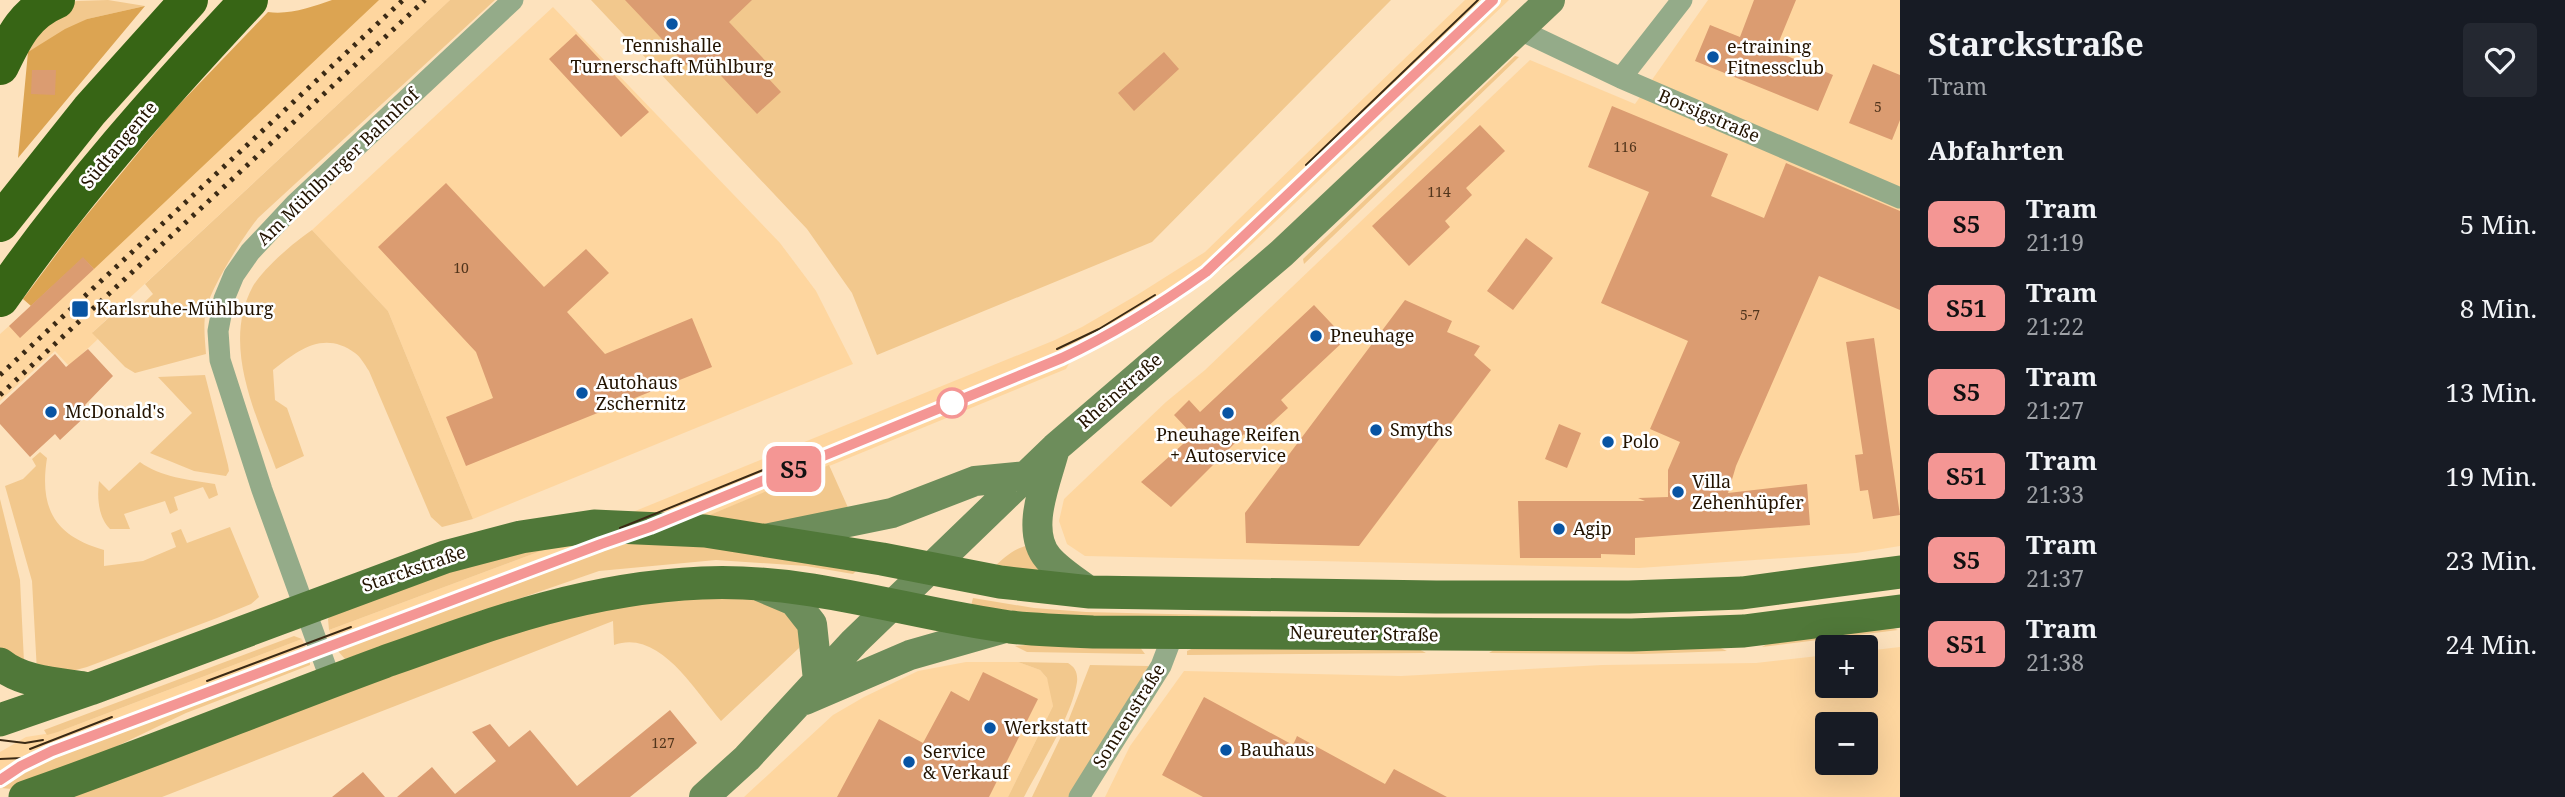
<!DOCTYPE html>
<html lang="de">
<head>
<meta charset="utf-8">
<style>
  body { margin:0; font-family:"Noto Serif",serif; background:#242831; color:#f1f3f6; height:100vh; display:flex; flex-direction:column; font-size:26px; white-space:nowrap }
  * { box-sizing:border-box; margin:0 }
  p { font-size:23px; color:#9ea1a6 }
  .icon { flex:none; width:38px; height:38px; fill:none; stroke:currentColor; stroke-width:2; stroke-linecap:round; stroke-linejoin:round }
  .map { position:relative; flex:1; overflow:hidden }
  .sheet { display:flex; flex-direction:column; background:#171b24; width:665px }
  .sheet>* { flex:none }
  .badge { padding:0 14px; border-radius:10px; font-size:24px; line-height:46px }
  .tools { position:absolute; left:1815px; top:635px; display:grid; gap:14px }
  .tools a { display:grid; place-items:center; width:63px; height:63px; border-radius:7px; background:#171b24; box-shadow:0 7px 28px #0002; font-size:35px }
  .map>.badge { position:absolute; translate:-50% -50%; box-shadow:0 0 0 4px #fff }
  h2 { padding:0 28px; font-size:26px; line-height:63px }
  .round { display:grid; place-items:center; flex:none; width:74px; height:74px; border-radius:7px; background:#242831 }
  .head { display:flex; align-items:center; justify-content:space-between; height:119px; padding:0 28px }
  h1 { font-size:33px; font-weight:700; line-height:52px }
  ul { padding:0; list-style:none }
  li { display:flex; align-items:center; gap:21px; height:84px; padding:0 28px }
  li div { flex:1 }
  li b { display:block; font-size:26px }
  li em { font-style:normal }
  li .badge { min-width:77px; font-weight:700; text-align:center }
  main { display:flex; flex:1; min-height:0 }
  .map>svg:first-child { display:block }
  .built { fill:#fed69f; fill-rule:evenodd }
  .green { fill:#f2c88d }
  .forest { fill:#dca452 }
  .building { fill:#db9c71 }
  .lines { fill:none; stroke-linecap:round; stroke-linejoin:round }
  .street { stroke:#94ab89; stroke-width:21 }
  .secondary { stroke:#6d8d5b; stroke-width:30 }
  .primary { stroke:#507839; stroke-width:33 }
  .highway { stroke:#376515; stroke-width:38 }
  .tram { stroke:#3b2a15; stroke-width:2 }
  .rail { stroke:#3b2a15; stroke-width:5; stroke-dasharray:3.5 7; stroke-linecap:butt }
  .line-casing { stroke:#fff; stroke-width:16 }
  .line { stroke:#f49694; stroke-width:10 }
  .poi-dot { fill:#0854a3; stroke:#fff; stroke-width:2.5 }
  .stop-dot { fill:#fff; stroke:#f49694; stroke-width:3.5 }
  .labels { text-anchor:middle; stroke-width:5; stroke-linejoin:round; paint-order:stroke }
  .number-label { font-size:14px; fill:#51351c }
  .poi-label { font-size:18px; fill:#231300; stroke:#fff; text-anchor:start }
  .street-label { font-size:18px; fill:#231300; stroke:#fff }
</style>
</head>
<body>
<main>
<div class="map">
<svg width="1900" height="797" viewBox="0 0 1900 797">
  <rect width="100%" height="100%" fill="#fde2bd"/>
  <path class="built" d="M378,0H450L93,332L98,339L69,366L55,351L0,401V334Z
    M1465,0H1509L1238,257L1155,317L1110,342L1071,360L1066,369L700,519L623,516L1055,340L1082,327L1137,295L1205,252Z
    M1708,0H1900V546L1856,553L1639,568L1085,556L1067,544L1059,521L1064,499L1166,402L1205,370L1530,60L1635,104Z
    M553,7L780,243L816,291L853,364L473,519L388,311L312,230Z
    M628,540L337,650L329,630L557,545Z
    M302,639L310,658L155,717L26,770L0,788V752L26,737L58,732Z
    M1900,647V797H1105L1130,746L1184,671L1401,676L1602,665L1756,663L1827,655V686H1866V651ZM1827,724H1866V763H1827Z
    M966,662H1018L1040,670L1047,678L1051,690L1053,706L1008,797H744L833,715L864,697L918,671Z"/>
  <path class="green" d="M108,0L145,6L87,19L28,52L56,5L77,1Z
    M450,0H495L258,218C244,235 210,289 206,310C203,324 205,340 206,354L135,373L125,367L92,333L125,303L134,312L153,294L145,284Z
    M591,0H1391L1152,242L877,355L852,293L807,229Z
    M1515,56L1519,57L1304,264L1303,259Z
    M312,230L388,311L473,519L442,527L431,517L369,371C365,365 360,356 355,353C324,330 298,350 273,370L275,400L287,408L304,456L276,469C256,414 221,345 253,286C264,268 294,242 312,230Z
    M205,375L228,465L229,471L226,476L194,471L150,453L192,413L158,377Z
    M40,452L47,458C39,509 55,536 104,550V566L143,561L176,547L171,533L181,529L187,543L230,527L259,597L251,604L217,618L87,667L72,671L37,672L32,581L5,486L23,479L36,466L32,459Z
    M140,462C160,477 190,480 215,484L218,495L209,499L203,487L174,497L178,510L170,514L165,501L124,514L130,529H110C98,517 97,497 99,481L109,491Z
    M829,465L850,512L776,526L700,519Z
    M0,499L20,580L24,662L0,650Z
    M628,540H672L860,567L853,574L806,566L716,560L599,571L345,659L337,650Z
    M557,545L329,630L328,619L332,613L425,576Z
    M1030,545L1053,572L993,568C1005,557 1014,548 1030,545Z
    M764,597L799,624V648L721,721C694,690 660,629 614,645L613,621L162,797H59L462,645L617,602Z
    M973,598L1034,608L1086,612L1251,616V622L1083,619L971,606Z
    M1885,625L1898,630L1762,647L1772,641Z
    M294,636L302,639L58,732L47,735L44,730Z
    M1033,644L1139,646L1145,654L1027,652L1015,646Z
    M1714,645L1727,651L1642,654L1489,653L1497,648Z
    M1196,647H1415L1426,653L1187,655V651Z
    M310,659V665L186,713L111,749L12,789L1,788L14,776L26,770L155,717Z
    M1018,662L1068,663C1075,667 1078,673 1077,682C1072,716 1040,766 1024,797H1008L1053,706L1047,678L1040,670Z
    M1090,665L1148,666L1149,670L1069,797H1032L1067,724Z"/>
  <path class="forest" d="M332,0H379L94,269L83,258L31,306L23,299L76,228L172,112L268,12C290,15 312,7 332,0Z
    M145,6L18,158L28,52L65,29L87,19Z"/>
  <path class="building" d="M625,0H752L729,22L775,71L768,78L781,92L757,114L706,60L693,72Z
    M1754,0H1796L1775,51L1833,75L1818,111L1695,61L1710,25L1740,37Z
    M576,34L649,112L621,137L549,59Z
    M1164,52L1179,69L1134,111L1118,93Z
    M1873,64L1900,75V120L1892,140L1849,123Z
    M32,70H56L55,95L31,94Z
    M1612,106L1728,154L1711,196L1764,218L1786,163L1900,211V310L1819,276L1736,466L1728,493L1807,484L1810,525L1635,538V555L1601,554V558H1520L1518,501H1645L1638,498L1668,497V470L1680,442L1650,429L1688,341L1601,303L1649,192L1588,167Z
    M1480,125L1505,151L1466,188L1472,195L1445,221L1450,227L1409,266L1372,226Z
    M446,183L544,287L586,249L609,273L567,312L605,354L692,318L712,367L466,466L446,417L493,398L476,352L378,247Z
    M1526,238L1553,258L1513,310L1487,291Z
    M83,257L94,269L20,338L9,326Z
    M1405,300L1452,321L1447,332L1480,346L1474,355L1491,370L1359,546L1246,543L1245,513Z
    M1314,305L1346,339L1281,400L1288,408L1251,442L1244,434L1171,507L1141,482L1193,435L1174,415L1189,400L1200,412Z
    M1874,338L1900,515L1873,519L1868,490L1860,491L1855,455L1863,454L1846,342Z
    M88,349L113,376L85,405L91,411L60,440L55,434L30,457L0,424V405L55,354L66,367Z
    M1559,424L1581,433L1567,468L1545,459Z
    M983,672L1038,699L989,797H837L879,719L923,743L951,691L969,701Z
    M1204,697L1293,745L1297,736L1385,784L1394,769L1447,797H1203L1162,775Z
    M670,710L697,743L630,797H397L432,767L455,794L496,761L472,732L490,724L509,747L530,730L577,786Z
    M363,772L385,797H332Z"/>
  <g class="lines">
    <path class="street" d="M1520,30L1621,78L1900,198
      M1621,78L1682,0
      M331,681L262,490L220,360L218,331L224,299L234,275L250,252L295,204L513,0
      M1079,797L1161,666L1174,632"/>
    <path class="secondary" d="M1055,448C1047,480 1024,530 1048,558C1059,571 1076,581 1090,592
      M770,538L892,513L975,481L1026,476
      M761,587L794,601L812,624L818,680
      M805,700L910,655L1008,627
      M704,797L747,758L854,642L1055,448L1282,253L1550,0"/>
    <path class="primary" d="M0,664C22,682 56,684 84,688
      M0,720L90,689L445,557L521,537L594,526L705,531L882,559L1000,582L1090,592L1436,597H1629L1742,593L1900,572
      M25,797C146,755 264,706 384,662C492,623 586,588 702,583C807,578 907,613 1010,627C1037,630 1065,631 1093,632L1632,635L1744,631L1900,611"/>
    <path class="highway" d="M0,66C14,37 25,13 56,0
      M0,223L90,110L189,0
      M0,298C74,192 160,95 249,0"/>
    <path class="tram" d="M1306,165L1478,0
      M1057,349L1099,329L1155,295
      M620,528L763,470
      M207,681L351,627
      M0,740L25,743L43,740
      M30,749L112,717
      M0,759L22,758L52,751L601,543L650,527L1062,358C1113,334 1160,306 1206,272L1493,0
      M0,780L33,759"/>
    <path class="rail" d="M0,375L403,0
      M0,395L425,0"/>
  </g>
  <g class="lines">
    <g class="line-casing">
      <path id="line" d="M0,780L21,766L52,751L601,544L650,527L1062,358C1113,334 1160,305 1206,272L1493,0"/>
    </g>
    <use href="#line" class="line"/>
  </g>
  <g class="poi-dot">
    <circle cx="672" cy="24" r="7"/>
    <circle cx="1713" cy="57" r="7"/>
    <rect x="71" y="300" width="18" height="18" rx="3.5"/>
    <circle cx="1316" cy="336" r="7"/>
    <circle cx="582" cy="393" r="7"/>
    <circle cx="51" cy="412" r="7"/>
    <circle cx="1228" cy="413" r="7"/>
    <circle cx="1376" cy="430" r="7"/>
    <circle cx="1608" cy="442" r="7"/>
    <circle cx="1678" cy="492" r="7"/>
    <circle cx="1559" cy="529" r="7"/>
    <circle cx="990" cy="728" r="7"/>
    <circle cx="1226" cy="750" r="7"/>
    <circle cx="909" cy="762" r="7"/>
  </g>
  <circle class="stop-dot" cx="952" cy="403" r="14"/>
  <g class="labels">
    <g class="number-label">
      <text x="1878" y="112">5</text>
      <text x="1625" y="152">116</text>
      <text x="1439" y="197">114</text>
      <text x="461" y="273">10</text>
      <text x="1750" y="320">5-7</text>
      <text x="663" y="748">127</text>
    </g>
    <g class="poi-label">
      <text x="672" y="52" text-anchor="middle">Tennishalle<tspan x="672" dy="21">Turnerschaft Mühlburg</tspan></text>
      <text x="1727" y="53">e-training<tspan x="1727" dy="21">Fitnessclub</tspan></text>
      <text x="96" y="315">Karlsruhe-Mühlburg</text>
      <text x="1330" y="342">Pneuhage</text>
      <text x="596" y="389">Autohaus<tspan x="596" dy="21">Zschernitz</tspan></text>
      <text x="65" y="418">McDonald's</text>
      <text x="1390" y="436">Smyths</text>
      <text x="1228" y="441" text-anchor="middle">Pneuhage Reifen<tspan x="1228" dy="21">+ Autoservice</tspan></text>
      <text x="1622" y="448">Polo</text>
      <text x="1692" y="488">Villa<tspan x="1692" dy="21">Zehenhüpfer</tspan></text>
      <text x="1573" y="535">Agip</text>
      <text x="1004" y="734">Werkstatt</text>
      <text x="1240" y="756">Bauhaus</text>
      <text x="923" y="758">Service<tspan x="923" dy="21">&amp; Verkauf</tspan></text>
    </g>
    <g class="street-label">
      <text transform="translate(1709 116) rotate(23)" y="6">Borsigstraße</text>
      <text transform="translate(119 145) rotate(-50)" y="6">Südtangente</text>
      <text transform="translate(338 167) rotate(-44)" y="6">Am Mühlburger Bahnhof</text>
      <text transform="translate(1120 391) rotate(-41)" y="6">Rheinstraße</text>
      <text transform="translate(414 569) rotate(-19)" y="6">Starckstraße</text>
      <text transform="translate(1364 634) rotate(1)" y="6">Neureuter Straße</text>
      <text transform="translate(1129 716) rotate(-58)" y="6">Sonnenstraße</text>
    </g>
  </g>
</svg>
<div class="tools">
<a>+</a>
<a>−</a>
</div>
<b class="badge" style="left:794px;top:469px;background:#f49694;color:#111">S5</b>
</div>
<section class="sheet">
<div class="head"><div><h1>Starckstraße</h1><p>Tram</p></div><a class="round"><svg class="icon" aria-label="heart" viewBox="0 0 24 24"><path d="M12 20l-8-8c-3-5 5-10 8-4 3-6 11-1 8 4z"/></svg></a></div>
<h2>Abfahrten</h2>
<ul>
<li><span class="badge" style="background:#f49694;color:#111">S5</span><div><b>Tram</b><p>21:19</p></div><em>5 Min.</em></li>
<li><span class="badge" style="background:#f49694;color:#111">S51</span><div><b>Tram</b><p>21:22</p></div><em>8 Min.</em></li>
<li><span class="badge" style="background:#f49694;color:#111">S5</span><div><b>Tram</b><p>21:27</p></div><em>13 Min.</em></li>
<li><span class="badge" style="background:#f49694;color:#111">S51</span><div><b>Tram</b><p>21:33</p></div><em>19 Min.</em></li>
<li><span class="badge" style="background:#f49694;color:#111">S5</span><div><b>Tram</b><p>21:37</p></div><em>23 Min.</em></li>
<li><span class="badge" style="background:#f49694;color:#111">S51</span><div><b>Tram</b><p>21:38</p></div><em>24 Min.</em></li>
</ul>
</section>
</main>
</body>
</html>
